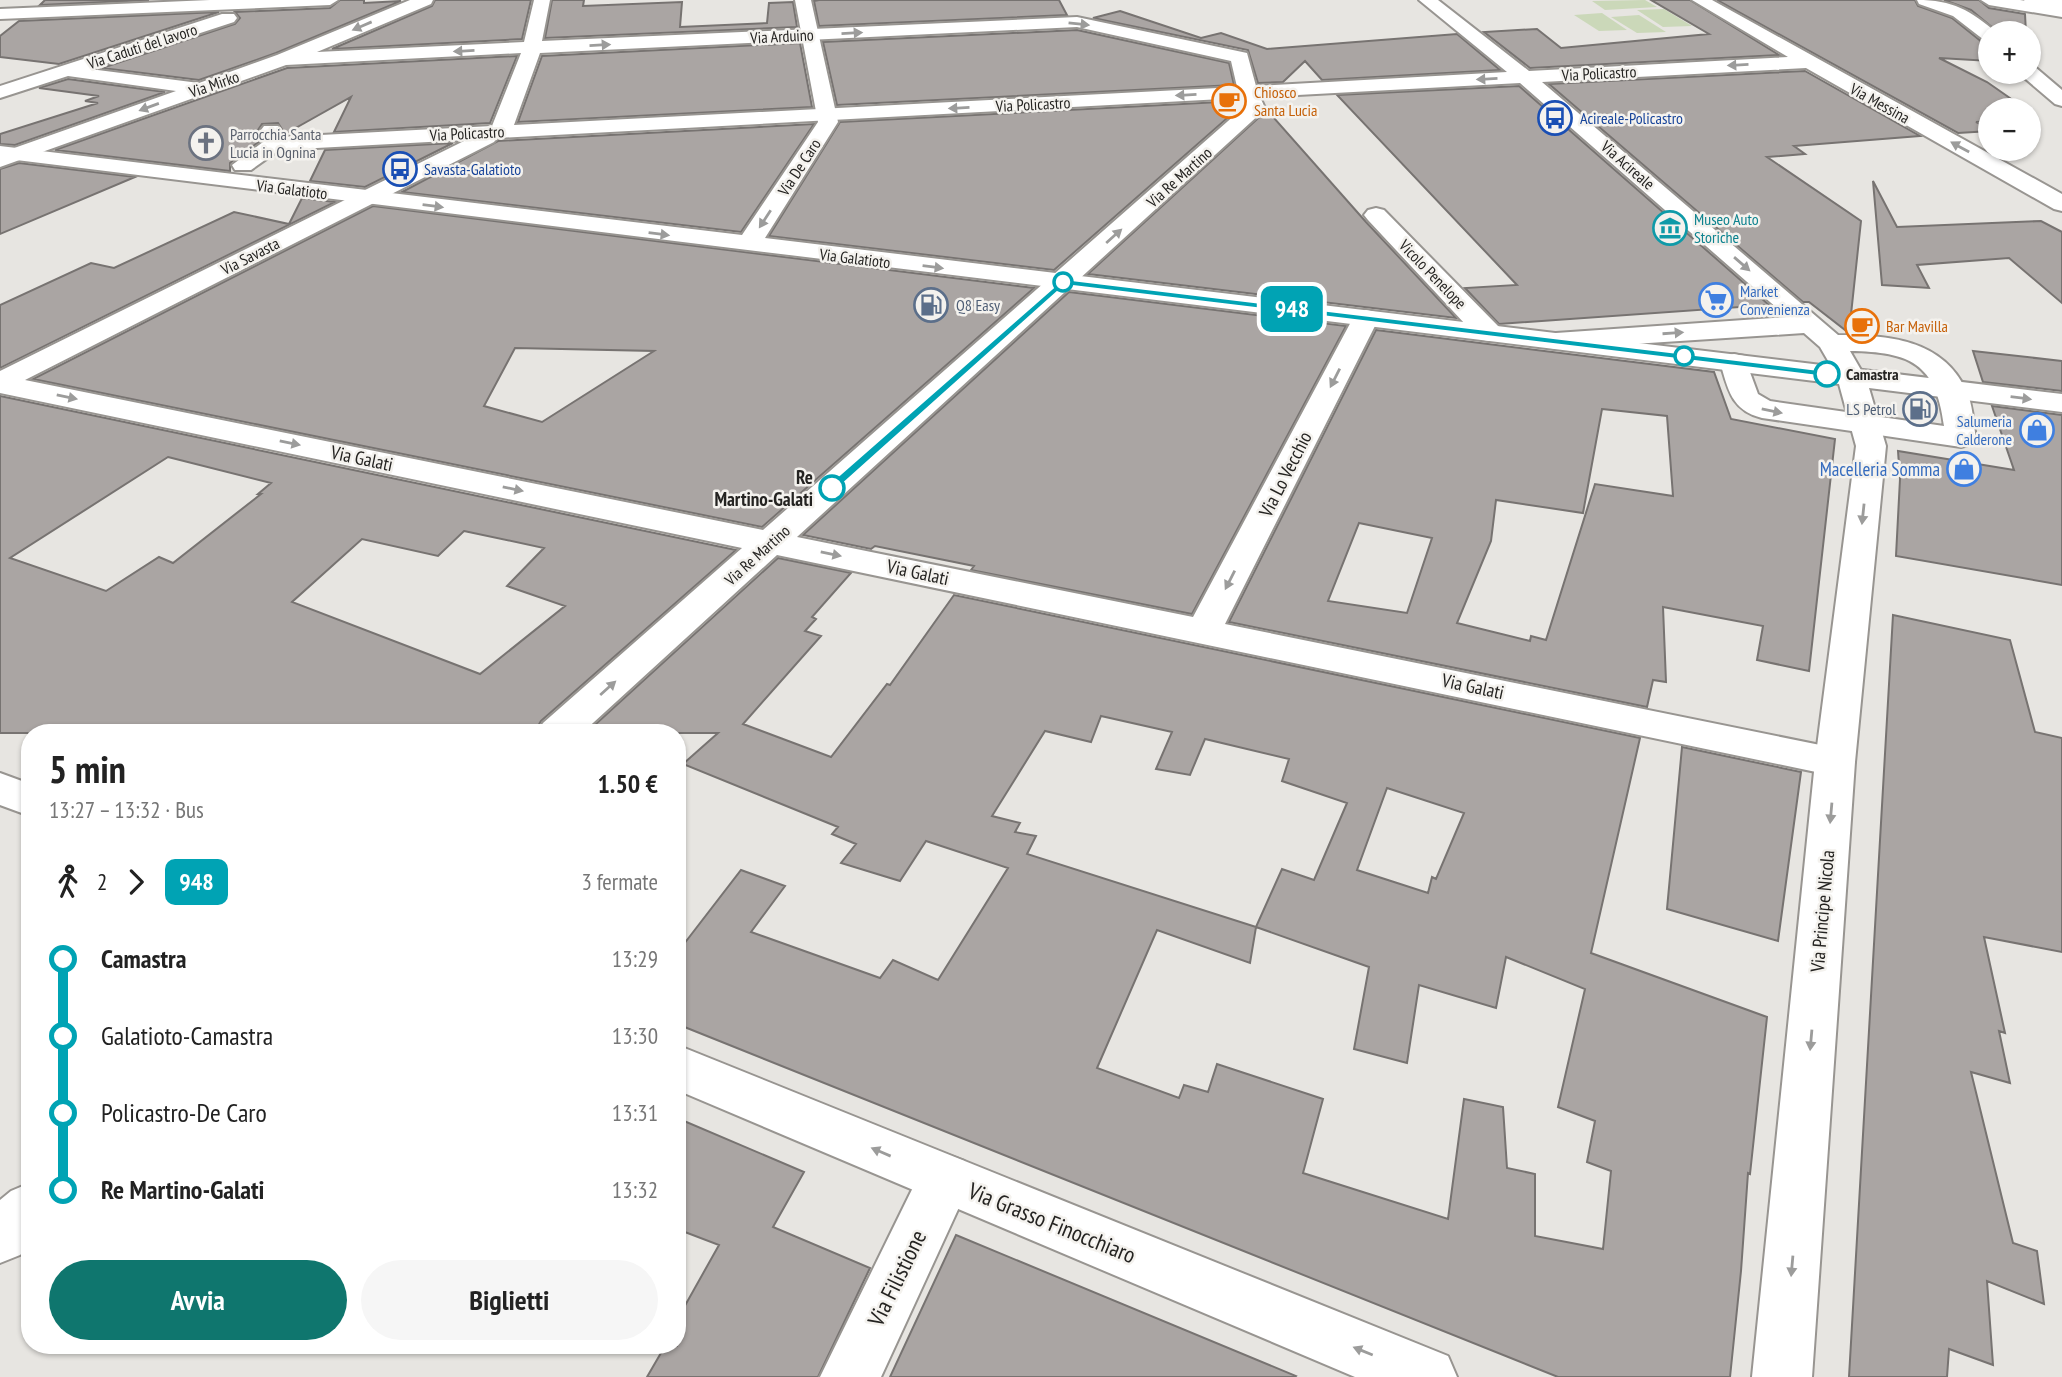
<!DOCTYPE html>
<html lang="it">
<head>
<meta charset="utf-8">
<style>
  body { margin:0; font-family:"PT Sans Narrow",sans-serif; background:#f6f6f6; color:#222; height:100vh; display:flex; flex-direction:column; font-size:26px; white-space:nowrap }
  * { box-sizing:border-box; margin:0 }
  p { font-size:23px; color:#767676 }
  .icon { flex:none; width:38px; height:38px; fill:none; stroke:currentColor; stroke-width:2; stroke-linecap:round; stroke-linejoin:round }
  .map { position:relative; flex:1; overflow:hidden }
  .drawer { position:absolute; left:21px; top:724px; width:665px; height:630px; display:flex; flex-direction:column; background:#fff; border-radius:28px; box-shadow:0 2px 5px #0004 }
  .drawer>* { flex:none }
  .badge { padding:0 14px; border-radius:10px; font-size:24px; line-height:46px }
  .fabs { position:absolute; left:1978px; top:21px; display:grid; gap:14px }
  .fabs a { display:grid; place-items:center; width:63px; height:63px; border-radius:50%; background:#fff; box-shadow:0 2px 5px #0004; font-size:35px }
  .map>.badge { position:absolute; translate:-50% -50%; box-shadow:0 0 0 4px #fff }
  .legs { display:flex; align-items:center; gap:10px; height:77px; padding:0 28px; font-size:23px }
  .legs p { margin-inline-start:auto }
  .head { display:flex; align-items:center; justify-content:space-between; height:119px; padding:0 28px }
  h1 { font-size:38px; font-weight:700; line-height:52px }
  .button { display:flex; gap:14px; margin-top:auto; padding:14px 28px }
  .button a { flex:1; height:80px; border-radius:42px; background:#0f766e; color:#fff; font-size:28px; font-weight:700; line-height:80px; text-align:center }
  .button a+a { background:#f6f6f6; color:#222 }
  ul { padding:0 28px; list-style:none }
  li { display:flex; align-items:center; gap:24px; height:77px; font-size:26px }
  li i { display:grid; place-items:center; width:10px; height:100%; margin:0 9px; background:currentColor }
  li i::after { content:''; width:18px; height:18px; margin:-9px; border:5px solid; border-radius:50%; background:#fff }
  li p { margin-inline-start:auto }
  li:first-child i { background:linear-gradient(#0000 50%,currentColor 0) }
  li:last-child i { background:linear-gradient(currentColor 50%,#0000 0) }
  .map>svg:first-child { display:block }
  .green { fill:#cbd8b9 }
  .building { fill:#aaa5a3; stroke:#777371; stroke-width:2; fill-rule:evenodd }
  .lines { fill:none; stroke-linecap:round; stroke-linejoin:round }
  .minor-casing { stroke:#989591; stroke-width:4 }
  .major-casing { stroke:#989591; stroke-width:4 }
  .minor { fill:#fff; fill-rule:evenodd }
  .major { fill:#fff; fill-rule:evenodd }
  .oneway { fill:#9c9c9b }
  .line-1 { fill:#00a3b4; stroke:#fff; stroke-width:2 }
  .stop-1-dot { fill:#fff; stroke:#00a3b4; stroke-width:3.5 }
  .labels { text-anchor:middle; stroke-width:5; stroke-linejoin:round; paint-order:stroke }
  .far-street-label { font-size:16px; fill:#242321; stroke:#f4f2ee }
  .far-food-label { font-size:16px; fill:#c56008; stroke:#f4f2ee; text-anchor:start }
  .far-transit-label { font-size:16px; fill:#164399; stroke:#f4f2ee; text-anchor:start }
  .far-worship-label { font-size:16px; fill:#5b616d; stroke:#f4f2ee; text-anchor:start }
  .far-culture-label { font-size:16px; fill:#0d838f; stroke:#f4f2ee; text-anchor:start }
  .far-shop-label { font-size:16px; fill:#366cbe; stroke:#f4f2ee; text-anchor:start }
  .far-service-label { font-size:16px; fill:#4e5e75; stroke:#f4f2ee; text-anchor:start }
  .far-stop-label { font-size:16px; font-weight:bold; fill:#242321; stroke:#f4f2ee; text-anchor:start }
  .street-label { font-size:19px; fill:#242321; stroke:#f4f2ee }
  .shop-label { font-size:19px; fill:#366cbe; stroke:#f4f2ee; text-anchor:end }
  .stop-label { font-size:19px; font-weight:bold; fill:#242321; stroke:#f4f2ee; text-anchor:end }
  .near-street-label { font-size:23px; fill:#242321; stroke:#f4f2ee }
</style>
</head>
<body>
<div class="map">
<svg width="2062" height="1377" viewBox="0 0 2062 1377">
  <rect width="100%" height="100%" fill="#e7e5e1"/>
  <path class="green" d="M1645,0L1657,7L1605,10L1592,1Z
    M1664,9L1692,26L1663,27L1637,10Z
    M1602,13L1627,30L1599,31L1574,15Z
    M1639,15L1666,32L1637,33L1611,17Z"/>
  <path class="building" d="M45,0H149L40,5Z
    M340,0H364V3L401,1L276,53L199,80L102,68L235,24L240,18L235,12L330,8Z
    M435,0H531L522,39L332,49L432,6Z
    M552,0H584L583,6L682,2L680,27L767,23L769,3L793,2L797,27L545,38Z
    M819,0H1059L1067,15L819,26L814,1Z
    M1651,0H1690L1779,55L1530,68L1484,32L1537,29L1561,48L1709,34Z
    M1717,0H1915L1918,6L1952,18L1982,42L1990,44V61L1939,58L1987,82L2027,110H1990V121L1976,122L1990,128V131L1958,133Z
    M1944,0H1979L1989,8L2025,14L2026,33H1999L1971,10Z
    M1120,11L1201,38L1221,33L1267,49L1457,34L1500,70L1322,80L1305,61L1283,82L1258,83L1248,50L1093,18Z
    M219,12L59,64L0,57V36L19,21Z
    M1077,30L1229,63L1234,85L837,105L823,42Z
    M800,43L812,107L518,122L542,56Z
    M517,56L490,123L334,132L351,97L285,134L278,123L262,124L258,130L260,141L230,163V171L55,150L287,68Z
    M1805,71L1920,136L1794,146L1805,154L1767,157L1861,221L1849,333L1809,302H1803L1549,84Z
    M68,79L165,92L15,145L0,144V134L98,103L85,101L99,96L39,88Z
    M1519,86L1769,305L1499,324L1465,288L1517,285L1337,95Z
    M1239,101L1241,106L1054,270L769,236L840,122Z
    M1267,110L1366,222L1456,318L1088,274Z
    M814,124L741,232L402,192L498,141Z
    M453,143L365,187L310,181L325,150Z
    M19,163L135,177L0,234V169Z
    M1873,181L1897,227L2041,221L2062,232V303L2009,258L1917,265L1929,288L1882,285Z
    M302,198L335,202L0,368V305L91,263L114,268L234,212L289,224Z
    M373,206L1034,288L762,527L33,379ZM515,348L654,351L542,422L484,406Z
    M1069,292L1346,326L1192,614L971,570L974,566L875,546L871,549L803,535Z
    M1376,330L1714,372L1731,419L1835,439L1809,671L1757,660L1763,626L1663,607L1666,682L1653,680L1647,707L1229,622ZM1602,409L1667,416L1673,496L1595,484L1546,640L1531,636L1530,641L1457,623L1491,541L1496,500L1583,513ZM1359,523L1432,538L1407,613L1328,601Z
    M1973,351L2062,361V391L1983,382Z
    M0,396L736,550L541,721L534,733H0ZM168,457L271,483L258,494H261L173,563L159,557L106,591L10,558ZM464,531L544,548L507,586L565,606L480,674L292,602L362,539L438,556Z
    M1992,406L2062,415V585L1896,556L1900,479L1898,451L2014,470Z
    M778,558L851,573L812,617L816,619L805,631L821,636L743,724L831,757L887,684L890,685L954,595L1640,738L1591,953L1767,1017L1750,1174L1748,1173L1741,1271L1730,1377H1558L677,1024V953L741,870L785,886L751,932L880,978L893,960L938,980L1008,868L926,841L900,881L841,863L856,844L832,834L838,827L683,764L718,733H586ZM1101,716L1172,732L1156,769L1190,775L1205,739L1289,759L1282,781L1347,803L1314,880L1282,869L1256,927L1027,854L1036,836L1015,832L1020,823L992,816L1045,731L1091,742ZM1387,788L1464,813L1436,879L1432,877L1428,893L1357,870ZM1256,927L1369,967L1354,1049L1407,1063L1419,985L1496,1008L1506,957L1585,989L1558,1107L1595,1121L1587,1162L1611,1171L1603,1249L1535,1236V1174L1507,1168L1503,1107L1464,1099L1448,1219L1303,1173L1323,1099L1217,1064L1208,1092L1184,1085L1179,1098L1097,1068L1157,930L1250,963Z
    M1893,615L2010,640L2035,732L2062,738V952L1984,937L2005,1033L1999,1031L2010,1083L1971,1072L2013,1243L2037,1251L2044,1304L1987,1281L1993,1365L1949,1349L1947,1377H1849Z
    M1682,747L1801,772L1778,941L1667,909Z
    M677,1118L804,1172L773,1227L870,1268L818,1377H647L665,1346H677V1325L680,1319L678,1318L719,1245L677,1229Z
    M956,1235L1296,1376L1295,1377H890Z"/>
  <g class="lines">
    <g class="minor-casing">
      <path id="minor" d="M210,0H338L330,5L0,19V9Z
        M410,0H433L431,4L317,52L524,42L534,0H550L542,41L1077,17L1247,53L1256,86L1507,72L1419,0H1438L1529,71L1788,57L1692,0H1712L2062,194V211L2054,209L1806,68L1542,82L1838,335C1888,335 1942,339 1966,390C1973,404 1973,422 1976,438L1972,444L1961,447L1762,418C1731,410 1728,389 1720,362L1724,356L1734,354L1744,356L1758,394L1770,401L1944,426C1936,363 1910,352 1850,351L1865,377L1861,383L1851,386L1841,383L1820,347L1804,333L1556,349L1546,347L1542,341L1546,335L1556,333L1787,317L1520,83L1260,97L1265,108L1262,112L797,537L1193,617L1353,318L1357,312L1366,310L1375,312L1379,318L1225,624L1835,748L1849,752L1855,762L1849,772L1835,776L777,555L582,733H537L543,723L742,548L0,393V371L466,140L279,150L251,170H235L232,165L263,142L261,130L264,126H278L283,137L492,126L521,53L286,65L0,167V153L176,91L68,76L0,98V86L222,14H234L237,18L234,22L90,69L199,83L277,55ZM1077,27L1231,61L1237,87L514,125L540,53ZM1241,98L1244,107L763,530L25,380L494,142L497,138Z
        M1917,0C1953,0 1970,10 1997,33H1990V41L1984,40L1953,16L1919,4Z
        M2024,0H2062V10L2026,4Z
        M2028,65L2035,67L2062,90V106L2055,104L2021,75L2019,72H2028Z
        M1376,208L1384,210L1499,327L1503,333L1499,339L1489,341L1479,339L1368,220L1364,215L1368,210Z
        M945,1154L964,1161L972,1179L881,1377H820L926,1161Z
        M30,1183V1246L20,1255L0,1263V1200L11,1191Z"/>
    </g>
    <g class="major-casing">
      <path id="major" d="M795,0H811L838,122L765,238L2062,394V412L1869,388L1886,446L1855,762L1812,1377H1752L1815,762L1856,446L1839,384L0,158V146L742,235L818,122Z
        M1981,0H2020L2062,7V17L1989,5Z
        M0,773L30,784V816L0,805Z
        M677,1045L1448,1356L1457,1377H1355L677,1090Z"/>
    </g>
    <use href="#minor" class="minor"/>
    <use href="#major" class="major"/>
  </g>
  <defs><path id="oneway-solid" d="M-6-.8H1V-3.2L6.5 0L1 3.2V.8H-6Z" transform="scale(1.75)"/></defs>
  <g class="oneway">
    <use href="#oneway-solid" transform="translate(1079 24) rotate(6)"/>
    <use href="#oneway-solid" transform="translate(362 26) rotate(157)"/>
    <use href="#oneway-solid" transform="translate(852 33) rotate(-3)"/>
    <use href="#oneway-solid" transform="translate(600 45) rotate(-3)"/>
    <use href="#oneway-solid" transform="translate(464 51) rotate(177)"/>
    <use href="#oneway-solid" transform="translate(1738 65) rotate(177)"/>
    <use href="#oneway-solid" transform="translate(1487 79) rotate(177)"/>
    <use href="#oneway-solid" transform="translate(1186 95) rotate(177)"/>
    <use href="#oneway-solid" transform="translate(149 107) rotate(160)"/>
    <use href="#oneway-solid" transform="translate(959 108) rotate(177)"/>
    <use href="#oneway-solid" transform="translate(1960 147) rotate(-151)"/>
    <use href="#oneway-solid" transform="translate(433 206) rotate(7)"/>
    <use href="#oneway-solid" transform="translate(765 219) rotate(123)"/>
    <use href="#oneway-solid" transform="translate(659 234) rotate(7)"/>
    <use href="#oneway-solid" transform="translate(1114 236) rotate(-42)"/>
    <use href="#oneway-solid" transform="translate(1742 264) rotate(41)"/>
    <use href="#oneway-solid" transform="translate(933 267) rotate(7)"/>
    <use href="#oneway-solid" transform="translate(1673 333) rotate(-4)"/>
    <use href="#oneway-solid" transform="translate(1335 378) rotate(117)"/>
    <use href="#oneway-solid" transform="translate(67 397) rotate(12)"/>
    <use href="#oneway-solid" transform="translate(2021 398) rotate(7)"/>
    <use href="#oneway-solid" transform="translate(1772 411) rotate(12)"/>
    <use href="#oneway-solid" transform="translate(290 443) rotate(12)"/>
    <use href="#oneway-solid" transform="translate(513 489) rotate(12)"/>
    <use href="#oneway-solid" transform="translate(1863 514) rotate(96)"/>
    <use href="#oneway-solid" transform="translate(831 554) rotate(12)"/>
    <use href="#oneway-solid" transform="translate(1230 580) rotate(117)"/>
    <use href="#oneway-solid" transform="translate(608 688) rotate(-42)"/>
    <use href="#oneway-solid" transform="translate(1831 813) rotate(95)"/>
    <use href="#oneway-solid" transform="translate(1811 1040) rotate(95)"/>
    <use href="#oneway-solid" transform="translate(881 1152) rotate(-157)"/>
    <use href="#oneway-solid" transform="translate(1792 1266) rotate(95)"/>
    <use href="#oneway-solid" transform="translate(1363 1351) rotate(-158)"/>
  </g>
  <path class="line-1" d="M1063,279L1827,371L1832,374L1827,377L1065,285L836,490H828V485Z"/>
  <defs>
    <g id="cafe-ring" transform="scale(1.75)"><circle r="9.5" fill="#f4f2ee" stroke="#e8710a" stroke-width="1.5"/><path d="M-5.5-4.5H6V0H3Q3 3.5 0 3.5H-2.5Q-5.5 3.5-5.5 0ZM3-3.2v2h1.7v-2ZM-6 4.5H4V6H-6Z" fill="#e8710a"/></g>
    <g id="bus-ring" transform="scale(1.75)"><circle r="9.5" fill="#f4f2ee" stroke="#1a4fb4" stroke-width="1.5"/><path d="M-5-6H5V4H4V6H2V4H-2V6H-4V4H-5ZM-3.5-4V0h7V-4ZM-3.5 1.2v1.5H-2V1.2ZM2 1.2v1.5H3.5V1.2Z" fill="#1a4fb4"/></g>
    <g id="church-ring" transform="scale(1.75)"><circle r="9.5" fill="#f4f2ee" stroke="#6b7280" stroke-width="1.5"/><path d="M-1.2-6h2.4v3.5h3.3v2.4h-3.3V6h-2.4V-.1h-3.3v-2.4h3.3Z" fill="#6b7280"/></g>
    <g id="museum-ring" transform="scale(1.75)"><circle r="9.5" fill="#f4f2ee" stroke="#0f9aa8" stroke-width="1.5"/><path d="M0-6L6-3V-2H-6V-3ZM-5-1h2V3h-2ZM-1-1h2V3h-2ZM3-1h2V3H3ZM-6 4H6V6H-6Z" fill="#0f9aa8"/></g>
    <g id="supermarket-ring" transform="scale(1.75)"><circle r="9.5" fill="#f4f2ee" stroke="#3f7fe0" stroke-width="1.5"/><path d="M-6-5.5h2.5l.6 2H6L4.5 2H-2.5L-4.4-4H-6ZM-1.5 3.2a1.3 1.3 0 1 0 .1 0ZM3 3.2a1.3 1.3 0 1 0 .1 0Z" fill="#3f7fe0"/></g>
    <g id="fuel-ring" transform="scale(1.75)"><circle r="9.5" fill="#f4f2ee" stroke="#5c6f8a" stroke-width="1.5"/><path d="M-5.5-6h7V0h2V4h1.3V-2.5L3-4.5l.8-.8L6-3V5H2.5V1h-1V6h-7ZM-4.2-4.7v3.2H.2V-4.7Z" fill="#5c6f8a"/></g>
    <g id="shop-ring" transform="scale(1.75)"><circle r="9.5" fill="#f4f2ee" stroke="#3f7fe0" stroke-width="1.5"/><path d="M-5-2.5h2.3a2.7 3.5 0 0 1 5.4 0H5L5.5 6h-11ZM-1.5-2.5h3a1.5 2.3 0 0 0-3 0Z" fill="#3f7fe0"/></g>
  </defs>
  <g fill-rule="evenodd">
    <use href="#cafe-ring" x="1229" y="101"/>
    <use href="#bus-ring" x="1555" y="118"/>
    <use href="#church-ring" x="206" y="143"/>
    <use href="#bus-ring" x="400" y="169"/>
    <use href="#museum-ring" x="1670" y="228"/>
    <use href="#supermarket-ring" x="1716" y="300"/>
    <use href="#fuel-ring" x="931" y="305"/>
    <use href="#cafe-ring" x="1862" y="326"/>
    <use href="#fuel-ring" x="1920" y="409"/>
    <use href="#shop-ring" x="2037" y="430"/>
    <use href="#shop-ring" x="1964" y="469"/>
  </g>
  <g class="stop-1-dot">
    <circle cx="1063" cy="282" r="9"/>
    <circle cx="1684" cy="356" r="9"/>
    <circle cx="1827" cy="374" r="12"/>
    <circle cx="832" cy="488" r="12"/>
  </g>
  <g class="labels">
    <g class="far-street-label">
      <text transform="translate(782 36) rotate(-3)" y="6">Via Arduino</text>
      <text transform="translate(142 46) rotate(-18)" y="6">Via Caduti del lavoro</text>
      <text transform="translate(1599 73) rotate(-3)" y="6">Via Policastro</text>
      <text transform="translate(214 84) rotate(-19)" y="6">Via Mirko</text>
      <text transform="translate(1880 103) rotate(29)" y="6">Via Messina</text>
      <text transform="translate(1033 104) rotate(-3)" y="6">Via Policastro</text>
      <text transform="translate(467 133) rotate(-3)" y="6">Via Policastro</text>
      <text transform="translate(1628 165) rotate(41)" y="6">Via Acireale</text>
      <text transform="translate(799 167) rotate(-57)" y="6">Via De Caro</text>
      <text transform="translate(1179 177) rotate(-42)" y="6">Via Re Martino</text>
      <text transform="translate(292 189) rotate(7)" y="6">Via Galatioto</text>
      <text transform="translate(250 256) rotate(-27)" y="6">Via Savasta</text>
      <text transform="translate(855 258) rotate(7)" y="6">Via Galatioto</text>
      <text transform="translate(1433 274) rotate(46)" y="6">Vicolo Penelope</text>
      <text transform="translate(757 555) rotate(-42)" y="6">Via Re Martino</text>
    </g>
    <g class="far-food-label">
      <text x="1254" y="98">Chiosco<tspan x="1254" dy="18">Santa Lucia</tspan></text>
      <text x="1886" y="332">Bar Mavilla</text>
    </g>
    <g class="far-transit-label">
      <text x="1580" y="124">Acireale-Policastro</text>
      <text x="424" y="175">Savasta-Galatioto</text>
    </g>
    <g class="far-worship-label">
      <text x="230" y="140">Parrocchia Santa<tspan x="230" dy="18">Lucia in Ognina</tspan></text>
    </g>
    <g class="far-culture-label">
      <text x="1694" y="225">Museo Auto<tspan x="1694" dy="18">Storiche</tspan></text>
    </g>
    <g class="far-shop-label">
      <text x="1740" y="297">Market<tspan x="1740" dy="18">Convenienza</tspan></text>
      <text x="2012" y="427" text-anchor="end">Salumeria<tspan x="2012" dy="18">Calderone</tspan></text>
    </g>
    <g class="far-service-label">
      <text x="956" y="311">Q8 Easy</text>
      <text x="1896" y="415" text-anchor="end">LS Petrol</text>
    </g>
    <g class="far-stop-label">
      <text x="1846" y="380">Camastra</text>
    </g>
    <g class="street-label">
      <text transform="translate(362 458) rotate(12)" y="7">Via Galati</text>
      <text transform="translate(1285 474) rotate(-63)" y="7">Via Lo Vecchio</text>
      <text transform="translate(918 572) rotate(12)" y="7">Via Galati</text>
      <text transform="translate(1473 686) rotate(12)" y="7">Via Galati</text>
      <text transform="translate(1822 911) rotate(-85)" y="7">Via Principe Nicola</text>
    </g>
    <g class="shop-label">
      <text x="1940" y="476">Macelleria Somma</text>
    </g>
    <g class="stop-label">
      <text x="813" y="484">Re<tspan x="813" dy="22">Martino-Galati</tspan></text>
    </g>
    <g class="near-street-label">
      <text transform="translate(1052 1223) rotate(22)" y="8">Via Grasso Finocchiaro</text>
      <text transform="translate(897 1278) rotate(-64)" y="8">Via Filistione</text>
    </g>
  </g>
</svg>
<div class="fabs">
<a>+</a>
<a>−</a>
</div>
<b class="badge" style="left:1292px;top:309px;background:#00a3b4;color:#fff">948</b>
<section class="drawer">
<div class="head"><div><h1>5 min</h1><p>13:27 – 13:32 · Bus</p></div><b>1.50 €</b></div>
<div class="legs"><svg class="icon" aria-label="walk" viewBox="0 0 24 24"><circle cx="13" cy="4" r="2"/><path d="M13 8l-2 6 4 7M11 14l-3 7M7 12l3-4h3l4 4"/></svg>2<svg class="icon" aria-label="forward" viewBox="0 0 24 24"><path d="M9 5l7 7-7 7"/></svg><b class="badge" style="background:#00a3b4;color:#fff">948</b><p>3 fermate</p></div>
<ul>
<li><i style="color:#00a3b4"></i><b>Camastra</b><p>13:29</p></li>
<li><i style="color:#00a3b4"></i><span>Galatioto-Camastra</span><p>13:30</p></li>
<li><i style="color:#00a3b4"></i><span>Policastro-De Caro</span><p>13:31</p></li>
<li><i style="color:#00a3b4"></i><b>Re Martino-Galati</b><p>13:32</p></li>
</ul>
<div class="button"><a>Avvia</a><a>Biglietti</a></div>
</section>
</div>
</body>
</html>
